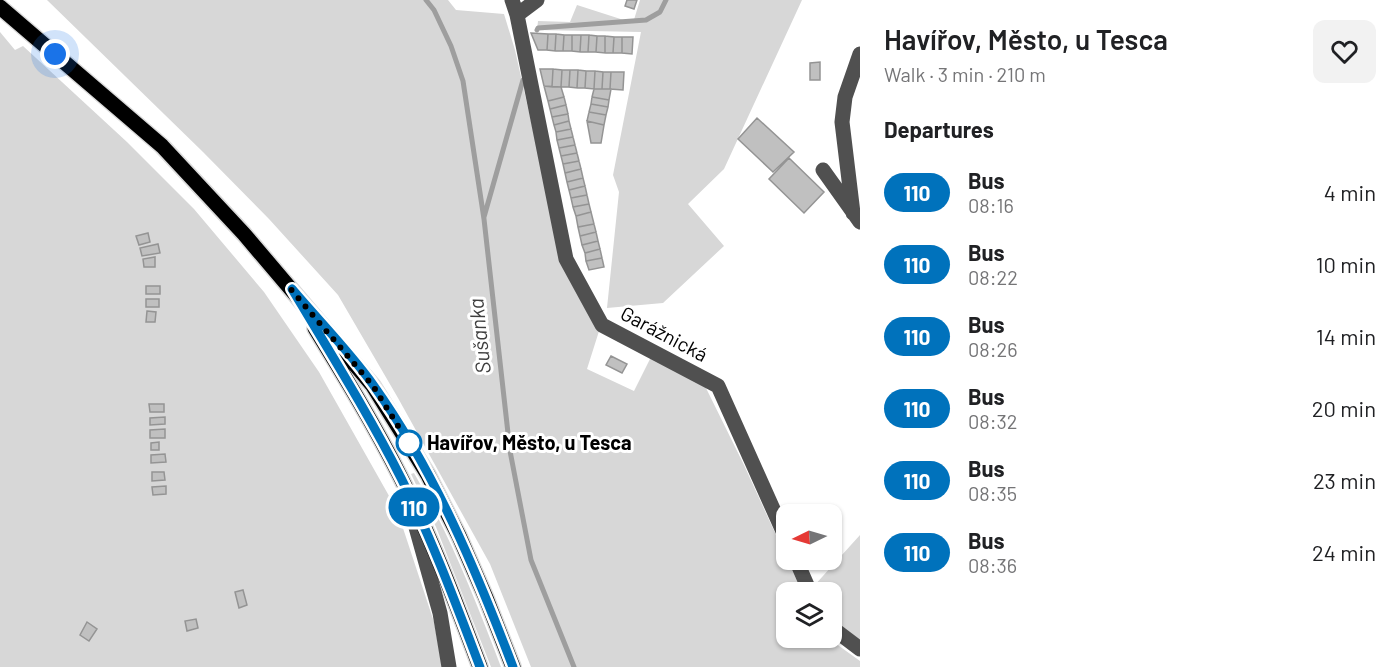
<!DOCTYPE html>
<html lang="en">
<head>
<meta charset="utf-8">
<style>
  body { margin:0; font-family:Barlow,sans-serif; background:#f2f2f2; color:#202124; height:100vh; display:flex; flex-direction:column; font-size:22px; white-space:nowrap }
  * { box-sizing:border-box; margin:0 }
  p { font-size:20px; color:#757577 }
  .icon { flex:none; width:33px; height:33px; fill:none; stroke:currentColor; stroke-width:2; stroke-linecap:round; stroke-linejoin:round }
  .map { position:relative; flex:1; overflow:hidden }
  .panel { display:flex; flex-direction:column; background:#fff; width:540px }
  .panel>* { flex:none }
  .badge { padding:0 12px; border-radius:20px; font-size:21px; line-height:39px }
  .needle { width:39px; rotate:265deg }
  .buttons { position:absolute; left:776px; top:504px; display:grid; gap:12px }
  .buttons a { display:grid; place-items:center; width:66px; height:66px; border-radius:12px; background:#fff; box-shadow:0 2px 4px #0004; font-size:30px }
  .you { position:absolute; width:30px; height:30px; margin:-15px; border:4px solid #fff; border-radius:50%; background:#1a73e8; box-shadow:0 0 0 9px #1a73e833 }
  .map>.badge { position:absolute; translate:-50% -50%; box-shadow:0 0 0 3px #fff }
  h2 { padding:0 24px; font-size:22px; line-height:54px }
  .round { display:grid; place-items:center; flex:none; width:63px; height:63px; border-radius:12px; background:#f2f2f2 }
  .headline { display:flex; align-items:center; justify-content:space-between; height:102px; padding:0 24px }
  h1 { font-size:28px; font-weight:600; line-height:45px }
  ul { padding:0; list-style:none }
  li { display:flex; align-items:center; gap:18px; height:72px; padding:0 24px }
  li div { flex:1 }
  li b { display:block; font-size:22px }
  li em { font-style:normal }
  li .badge { min-width:66px; font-weight:700; text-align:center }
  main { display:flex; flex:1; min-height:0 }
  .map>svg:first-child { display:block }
  .green { fill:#d7d7d7 }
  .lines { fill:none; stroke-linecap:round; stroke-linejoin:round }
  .stream { stroke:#9e9e9e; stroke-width:5 }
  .building { fill:#c0c0c0; stroke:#949494; stroke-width:1.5 }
  .major-casing { stroke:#dbdbdb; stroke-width:18 }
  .minor { stroke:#505050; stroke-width:15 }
  .major { stroke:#000; stroke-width:15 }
  .line-casing { stroke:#fff; stroke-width:14 }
  .line { stroke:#0072bc; stroke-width:9 }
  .walk { stroke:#000; stroke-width:6; stroke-dasharray:0 10.8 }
  .stop-dot { fill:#fff; stroke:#0072bc; stroke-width:3 }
  .labels { text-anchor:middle; stroke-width:6; stroke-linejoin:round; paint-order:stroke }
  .street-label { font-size:20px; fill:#000; stroke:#fff }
  .stop-label { font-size:20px; font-weight:bold; fill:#000; stroke:#fff; text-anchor:start }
  .water-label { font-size:21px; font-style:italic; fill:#3f3f3f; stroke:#fff }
</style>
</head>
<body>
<main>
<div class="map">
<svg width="860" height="667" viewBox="0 0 860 667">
  <rect width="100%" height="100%" fill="#fff"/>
  <path class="green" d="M47,0H448L456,10L504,14L515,50L561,255L600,328L587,369L634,391L652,355L705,386L744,465L802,592H786V638H828L860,661V667H531L490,564L398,398L338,295L269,219L203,152Z
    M640,0H802L724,169L688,204L724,246L663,303L607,308L619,192L613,175L641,32L537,30L538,21L570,22L577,5L633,23Z
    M0,32L15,50L23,46L127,142L194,209L264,292L319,372L397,510L434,622L442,667H0Z
    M414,473C450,535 476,601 501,667H491L436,527L412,476L411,474Z
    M860,535V640L831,618V592H816L813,587Z"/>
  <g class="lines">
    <path class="stream" d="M426,0L434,10L451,46L463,81L484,219L510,451L531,560L574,667
      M537,30L538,28L646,20L660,12L666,0
      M484,217L523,80"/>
  </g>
  <path class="building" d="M627,0H637L634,9L625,6Z
    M531,33L548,34L547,50H538Z
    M548,34H556L555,51L547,50Z
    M556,34L564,35L563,51H555Z
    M564,35H572V51H563Z
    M572,35H581L580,52L572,51Z
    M581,35H589L588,52H580Z
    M589,35L597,36L596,52H588Z
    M597,36H605V53L596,52Z
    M605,36L614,37L613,53H605Z
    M614,37H622V53H613Z
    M622,37H633L632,54L622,53Z
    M820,62V80H810V63Z
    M540,69H553L552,87L544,86Z
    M553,69L562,70L561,87H552Z
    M562,70H570L569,87H561Z
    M570,70H578L577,88L569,87Z
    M578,70L586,71L585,88H577Z
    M586,71H595L594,89L585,88Z
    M595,71L603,72L602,89H594Z
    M603,72H611L610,89H602Z
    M611,72H624L623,90L610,89Z
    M544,86L561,87L564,97L548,101Z
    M594,89H611L609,100L592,97Z
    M564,97L566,105L550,109L548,101Z
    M592,97L609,100L608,107L591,104Z
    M591,104L608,107L606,115L589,112Z
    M566,105L568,114L552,117L550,109Z
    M589,112L606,115L604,125L587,121Z
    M568,114L569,121L554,125L552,117Z
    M757,118L794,152L773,172L738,139Z
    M569,121L571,129L556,132L554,125Z
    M587,121L604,125L601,143H591Z
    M571,129L573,137L557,140L556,132Z
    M573,137L575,145L559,148L557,140Z
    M575,145L577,153L561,156L559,148Z
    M577,153L579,161L563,164L561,156Z
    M789,158L824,192L804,213L769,179Z
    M579,161L581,169L565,173L563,164Z
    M581,169L583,178L567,182L565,173Z
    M583,178L585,186L569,190L567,182Z
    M585,186L587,195L571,198L569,190Z
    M587,195L589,204L573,207L571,198Z
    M589,204L591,212L576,216L573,207Z
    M591,212L594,224L578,227L576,216Z
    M594,224L596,232L580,236L578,227Z
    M596,232L598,241L582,245L580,236Z
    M148,233L150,242L139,245L136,236Z
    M598,241L600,249L585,253L582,245Z
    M158,244L160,253L142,256L140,248Z
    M600,249L602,258L586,261L585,253Z
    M155,257V267H144L143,259Z
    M602,258L604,267L589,270L586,261Z
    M146,286H160V294H146Z
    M146,299H159V307H146Z
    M147,311L156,312L155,322H146Z
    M611,356L627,364L622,373L606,365Z
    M149,404H164V412H150Z
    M165,417V424L150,425V418Z
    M165,429V438H150V430Z
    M159,442V450H151V443Z
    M165,454L166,462L151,463V455Z
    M152,472H164L165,480L152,481Z
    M166,486V494L153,495L152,487Z
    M243,590L247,605L239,608L235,592Z
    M196,619L198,628L187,631L185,621Z
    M87,622L97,629L89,641L80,635Z"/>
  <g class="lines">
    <g class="major-casing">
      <path id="major" d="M0,7L162,146L244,234L373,386L428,475L459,536L486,598L513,667
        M315,328C345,377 375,426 401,478C432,539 456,603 480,667"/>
    </g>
    <path class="minor" d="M512,0L517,15L566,259L602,325L718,386L786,538
      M517,15L537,0
      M823,170L860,222
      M853,213L842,122L845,97L860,54
      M410,506L440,613L449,667
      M796,560L810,592
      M831,627L860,649"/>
    <use href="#major" class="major"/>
  </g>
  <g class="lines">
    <g class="line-casing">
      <path id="line" d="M480,667C456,604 432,539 401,478C368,413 329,351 292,289C319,321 350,352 374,386C435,472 476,570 513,667"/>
    </g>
    <use href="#line" class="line"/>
    <path class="walk" d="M55,54L162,146L244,234L373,386L410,445L409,443"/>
  </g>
  <circle class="stop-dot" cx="409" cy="443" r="12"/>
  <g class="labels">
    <g class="street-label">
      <text transform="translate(664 334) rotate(28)" y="7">Garážnická</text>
    </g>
    <g class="stop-label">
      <text x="427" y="450">Havířov, Město, u Tesca</text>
    </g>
    <g class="water-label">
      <text transform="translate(480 336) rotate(-96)" y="7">Sušanka</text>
    </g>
  </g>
</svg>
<div class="buttons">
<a><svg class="needle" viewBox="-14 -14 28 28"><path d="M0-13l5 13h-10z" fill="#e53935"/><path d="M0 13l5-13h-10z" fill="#757577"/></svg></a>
<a><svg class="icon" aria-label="layers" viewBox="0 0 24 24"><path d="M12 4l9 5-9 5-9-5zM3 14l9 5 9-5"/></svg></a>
</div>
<div class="you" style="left:55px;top:54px"></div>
<b class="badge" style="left:414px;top:507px;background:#0072bc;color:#fff">110</b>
</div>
<section class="panel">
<div class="headline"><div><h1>Havířov, Město, u Tesca</h1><p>Walk · 3 min · 210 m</p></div><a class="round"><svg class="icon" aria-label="heart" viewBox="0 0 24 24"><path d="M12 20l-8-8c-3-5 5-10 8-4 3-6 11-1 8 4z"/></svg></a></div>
<h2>Departures</h2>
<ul>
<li><span class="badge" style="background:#0072bc;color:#fff">110</span><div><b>Bus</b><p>08:16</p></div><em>4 min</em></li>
<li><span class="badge" style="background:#0072bc;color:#fff">110</span><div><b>Bus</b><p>08:22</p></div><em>10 min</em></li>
<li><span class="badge" style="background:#0072bc;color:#fff">110</span><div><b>Bus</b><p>08:26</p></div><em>14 min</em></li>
<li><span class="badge" style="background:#0072bc;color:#fff">110</span><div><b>Bus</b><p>08:32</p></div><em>20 min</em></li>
<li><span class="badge" style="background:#0072bc;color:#fff">110</span><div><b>Bus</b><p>08:35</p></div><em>23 min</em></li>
<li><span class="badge" style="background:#0072bc;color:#fff">110</span><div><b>Bus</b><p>08:36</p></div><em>24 min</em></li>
</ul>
</section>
</main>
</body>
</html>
